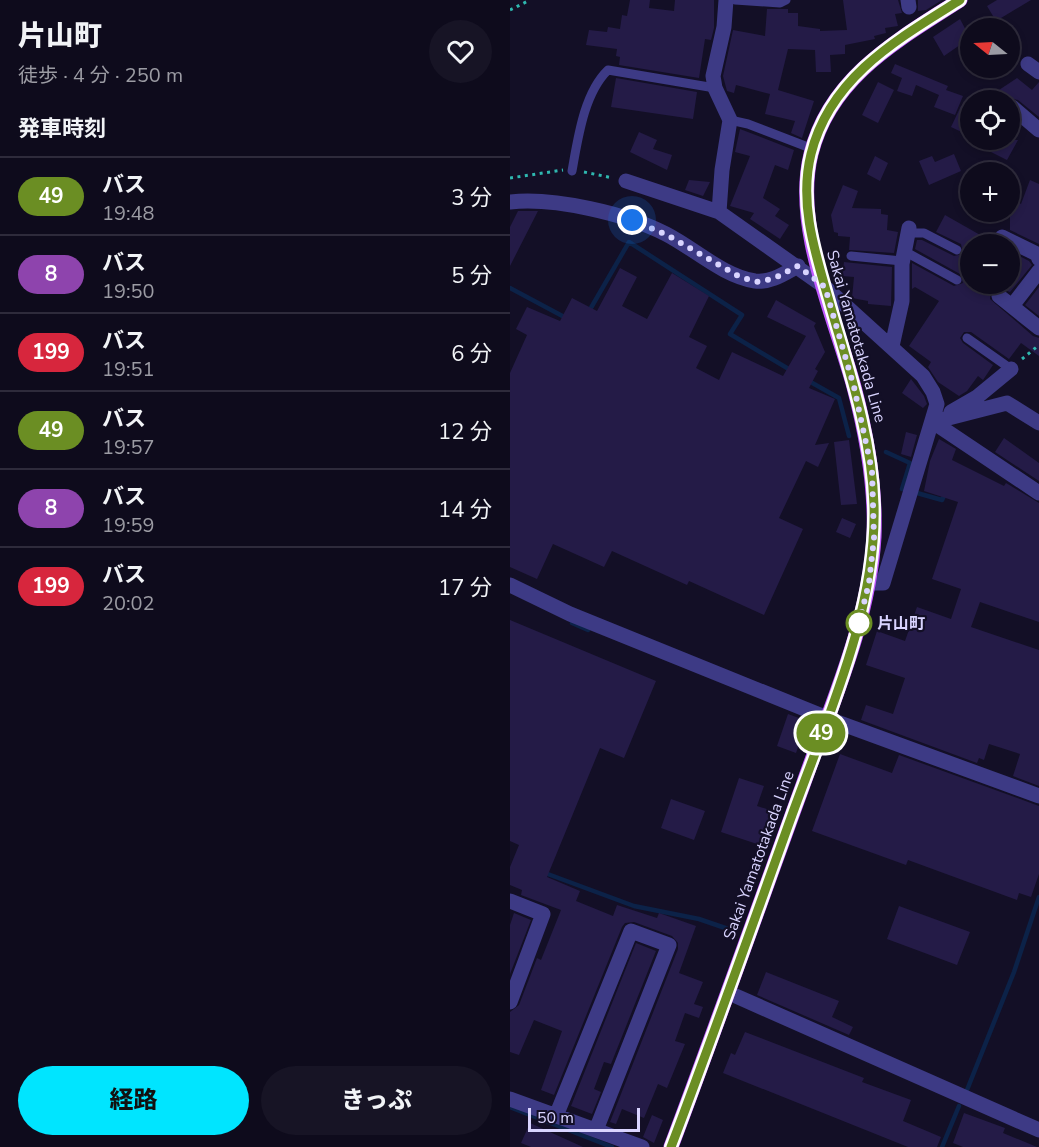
<!DOCTYPE html>
<html lang="ja">
<head>
<meta charset="utf-8">
<style>
  body { margin:0; font-family:"Nunito Sans","Noto Sans JP",sans-serif; background:#171425; color:#f1f3f6; height:100vh; display:flex; flex-direction:column; font-size:22px; white-space:nowrap }
  * { box-sizing:border-box; margin:0 }
  p { font-size:20px; color:#9b9ba3 }
  .icon { flex:none; width:33px; height:33px; fill:none; stroke:currentColor; stroke-width:2; stroke-linecap:round; stroke-linejoin:round }
  .map { position:relative; flex:1; overflow:hidden }
  .panel { display:flex; flex-direction:column; background:#0e0b1c; width:510px }
  .panel>* { flex:none }
  .badge { padding:0 12px; border-radius:20px; font-size:21px; line-height:39px }
  .needle { width:39px; rotate:288deg }
  .tools { position:absolute; left:450px; top:18px; display:grid; gap:12px }
  .tools a { display:grid; place-items:center; width:60px; height:60px; border-radius:50%; background:#0e0b1c; box-shadow:0 3px 9px #0003,0 0 0 2px #2e2b3b; font-size:30px }
  .scale { position:absolute; left:18px; bottom:15px; width:112px; box-sizing:border-box; padding-left:6px; border:3px solid #d9d4ff; border-top:0; font-size:16px; line-height:21px; white-space:nowrap; color:#d9d4ff; -webkit-text-stroke:4px #130f26; paint-order:stroke }
  .you { position:absolute; width:30px; height:30px; margin:-15px; border:4px solid #fff; border-radius:50%; background:#1a73e8; box-shadow:0 0 0 9px #1a73e833 }
  .map>.badge { position:absolute; translate:-50% -50%; box-shadow:0 0 0 3px #fff }
  h2 { padding:0 18px; font-size:22px; line-height:54px }
  .round { display:grid; place-items:center; flex:none; width:63px; height:63px; border-radius:32px; background:#171425 }
  .headline { display:flex; align-items:center; justify-content:space-between; height:102px; padding:0 18px }
  h1 { font-size:28px; font-weight:800; line-height:45px }
  .primary-button { display:flex; gap:12px; margin-top:auto; padding:12px 18px }
  .primary-button a { flex:1; height:69px; border-radius:36px; background:#00e5ff; color:#111; font-size:24px; font-weight:800; line-height:69px; text-align:center }
  .primary-button a+a { background:#171425; color:#f1f3f6 }
  ul { padding:0; list-style:none }
  li { display:flex; align-items:center; gap:18px; height:78px; padding:0 18px; border-top:2px solid #2e2b3b }
  li div { flex:1 }
  li b { display:block; font-size:22px }
  li em { font-style:normal }
  li .badge { min-width:66px; font-weight:700; text-align:center }
  main { display:flex; flex:1; min-height:0 }
  .map>svg:first-child { display:block }
  .lines { fill:none; stroke-linecap:round; stroke-linejoin:round }
  .stream { stroke:#0c2248; stroke-width:4.5 }
  .building { fill:#241b47 }
  .path { stroke:#2fb8b0; stroke-width:3; stroke-dasharray:3 4.5; stroke-linecap:butt }
  .service { stroke:#3d3a85; stroke-width:9 }
  .minor { stroke:#3d3a85; stroke-width:15 }
  .primary { stroke:#c25bff; stroke-width:15 }
  .line-casing { stroke:#fff; stroke-width:14 }
  .line { stroke:#6b8e23; stroke-width:9 }
  .walk { stroke:#d9d4ff; stroke-width:6; stroke-dasharray:0 10.8 }
  .stop-dot { fill:#fff; stroke:#6b8e23; stroke-width:3 }
  .labels { text-anchor:middle; stroke-width:4.5; stroke-linejoin:round; paint-order:stroke }
  .street-label { font-size:16px; fill:#d9d4ff; stroke:#130f26 }
  .stop-label { font-size:16px; font-weight:bold; fill:#d9d4ff; stroke:#130f26; text-anchor:start }
</style>
</head>
<body>
<main>
<section class="panel">
<div class="headline"><div><h1>片山町</h1><p>徒歩 · 4 分 · 250 m</p></div><a class="round"><svg class="icon" aria-label="heart" viewBox="0 0 24 24"><path d="M12 20l-8-8c-3-5 5-10 8-4 3-6 11-1 8 4z"/></svg></a></div>
<h2>発車時刻</h2>
<ul>
<li><span class="badge" style="background:#6b8e23;color:#fff">49</span><div><b>バス</b><p>19:48</p></div><em>3 分</em></li>
<li><span class="badge" style="background:#8e44ad;color:#fff">8</span><div><b>バス</b><p>19:50</p></div><em>5 分</em></li>
<li><span class="badge" style="background:#d7263d;color:#fff">199</span><div><b>バス</b><p>19:51</p></div><em>6 分</em></li>
<li><span class="badge" style="background:#6b8e23;color:#fff">49</span><div><b>バス</b><p>19:57</p></div><em>12 分</em></li>
<li><span class="badge" style="background:#8e44ad;color:#fff">8</span><div><b>バス</b><p>19:59</p></div><em>14 分</em></li>
<li><span class="badge" style="background:#d7263d;color:#fff">199</span><div><b>バス</b><p>20:02</p></div><em>17 分</em></li>
</ul>
<div class="primary-button"><a>経路</a><a>きっぷ</a></div>
</section>
<div class="map">
<svg width="529" height="1147" viewBox="0 0 529 1147">
  <rect width="100%" height="100%" fill="#130f26"/>
  <g class="lines">
    <path class="stream" d="M0,288L58,319
      M78,313L119,242L232,315L220,334L282,371
      M297,380L329,398L339,436
      M376,452L400,463L392,489
      M407,493L432,500L435,494
      M62,623L78,630
      M35,873L124,906L189,919L224,931
      M457,1090L504,972L529,897
      M0,1107L102,1147
      M432,1147L449,1106"/>
  </g>
  <path class="building" d="M120,0H140L139,8L164,11L165,0H204V28L201,40L195,39L189,78L109,65L110,57L106,56L107,49L76,45L79,30L97,32L98,27L110,29L112,15L117,16Z
    M333,0H388L392,13L385,14L388,26L375,28L376,33L364,36L365,39L335,45V54L320,55L321,72H306L305,50L278,49L268,90L304,101L292,138L281,133L285,121L255,114L260,94L226,85L224,93L217,91L213,76L223,30L255,36L257,9H278V13H288V26L310,29V31L337,30Z
    M408,0H432L416,10L408,11Z
    M487,0H521L486,21L477,6Z
    M450,19L460,38L434,56L423,37Z
    M385,64L438,86L436,90L453,96L445,115L424,107L429,95L406,85L402,96L387,91L392,78L381,73Z
    M106,78L187,92L183,119L101,107Z
    M507,78L522,90L529,82V117L508,100L499,98L489,90Z
    M368,82L384,90L368,123L352,115Z
    M451,106L460,110V136L441,127Z
    M230,129L284,150L278,170L265,165L253,198L270,209L265,216L279,225L270,239L240,219L244,213L220,206L240,156L225,152Z
    M129,132L147,140L143,149L162,155L157,170L120,152Z
    M457,140H508L497,160Z
    M444,154L451,171L419,185L409,161L422,156L425,162Z
    M365,156L378,163L370,181L357,174Z
    M179,180L200,182L193,196L175,190Z
    M520,180L529,184V244L500,230V198L511,204Z
    M333,185L348,191L342,208L371,209V214L378,215L377,230L388,232L384,253L339,250L340,237L328,236V233L324,232L321,215Z
    M8,211H28L0,266V227Z
    M435,215L486,244H460V284H500V251L519,261L522,265L500,292L486,287L481,290L480,299L523,336L529,338V356L511,343L499,359L461,332H454L450,338L453,343L483,365L473,380L468,376L457,391L449,396L428,382L418,367L421,362L399,346L429,301L405,287L402,289V263L444,286L453,283L450,274L405,249L407,240H412L444,256L453,254L451,244L426,232Z
    M334,262L382,267L381,306L358,304V301L342,298L344,277L332,276Z
    M110,268L127,277L112,306L137,319L162,273L199,296L179,337L197,346L186,368L209,380L222,352L273,376L296,336L257,317L266,300L306,323L304,326L315,352L305,369L308,371L299,388L325,399L305,445L319,443L308,467L296,461L269,518L293,529L254,615L179,581L177,585L102,551L94,567L43,544L27,579L0,567V373L17,335L6,329L17,307L50,321L62,298L87,311Z
    M529,287V316L515,305Z
    M401,379L414,396L417,404L413,408L392,393Z
    M396,432L407,435L401,457L391,454Z
    M494,438L529,463V481L485,452Z
    M429,439L446,449L442,460L494,486L496,483L529,503V622L470,602L461,627L529,650V786L503,776L510,754L479,744L474,760L469,758L467,763L351,720L356,705L383,714L395,678L356,665L367,631L395,641L407,607L441,619L451,589L422,579L448,502L414,491L420,461Z
    M339,440L347,504L331,505L324,442Z
    M332,518L346,524L340,538L326,532Z
    M0,620L146,681L114,758L90,748L37,877L70,891L66,901L103,916L107,905L147,918L149,913L186,926L169,973L193,982L184,1004L193,1007L189,1018L175,1013L165,1041L175,1044L157,1088L148,1084L134,1118L112,1109L106,1124L100,1122L168,949V943L162,936L124,922L115,923L112,927L44,1095L31,1090L52,1031L24,1020L9,1055L0,1052V1012L9,1005L27,958L31,960L51,910L11,895L12,890L0,885V867L9,845L0,841Z
    M278,714L297,721L286,753L267,746Z
    M330,754L382,773L389,755L529,806V874L521,897L509,893L507,900L398,860L396,865L302,831Z
    M229,778L254,786L247,806L263,811L253,846L211,832Z
    M161,799L195,811L184,840L151,828Z
    M389,906L460,932L447,965L377,939Z
    M4,913L21,920L0,974V925Z
    M126,943L146,951L101,1064L94,1062L84,1089L91,1092L82,1114L61,1106Z
    M256,972L329,1001L322,1017L343,1027L339,1035L247,995Z
    M235,1032L354,1078L352,1082L401,1100L393,1121L431,1137L427,1147H398L213,1073L221,1053L225,1055Z
    M454,1113L495,1128L493,1133L527,1147H453L443,1143Z
    M142,1115L153,1120L144,1143L133,1137Z
    M20,1123L73,1147H21L11,1143Z"/>
  <g class="lines">
    <path class="path" d="M0,10L20,0
      M74,172L103,178
      M0,178L53,170
      M512,359L529,345"/>
    <path class="service" d="M225,0L270,3L276,0
      M220,120L238,124L303,149
      M62,171C68,138 74,93 98,70L205,88
      M398,233H414L447,250
      M394,251L447,280
      M341,256L392,261
      M457,338L501,369"/>
    <path class="minor" d="M216,0L214,27L203,76L205,88L220,120L212,170L209,212L315,287L413,376L423,392L427,404L373,583H359
      M398,0L399,7
      M518,64L529,72
      M502,107L529,130
      M116,181L209,212
      M0,202C44,197 117,214 156,234C185,249 213,276 245,281C261,283 275,273 288,266
      M492,237L527,254L529,259
      M489,296L529,328
      M502,306L529,271
      M382,346L392,301V264L399,228
      M441,412L467,397L501,369
      M423,422L529,493
      M423,422L497,403L529,423
      M0,585L60,614L327,722L529,796
      M0,901L33,914L0,1002
      M219,993L529,1130
      M0,1099L132,1147
      M46,1116L121,931L159,945L86,1130"/>
    <path class="primary" d="M161,1147C206,1027 249,906 293,785C321,705 359,623 364,537C366,486 357,436 344,387C325,317 283,227 301,154C320,77 388,40 450,0"/>
  </g>
  <g class="lines">
    <g class="line-casing">
      <path id="line" d="M161,1147C203,1037 242,926 282,815C317,718 367,610 364,505C362,438 340,373 321,308C307,258 288,206 301,154C320,77 388,39 450,0"/>
    </g>
    <use href="#line" class="line"/>
    <path class="walk" d="M122,220L157,235L230,277L248,282L265,278L288,266L315,287L344,387L362,471L364,538L359,583L349,623"/>
  </g>
  <circle class="stop-dot" cx="349" cy="623" r="12"/>
  <g class="labels">
    <g class="street-label">
      <text transform="translate(347 336) rotate(74)" y="6">Sakai Yamatotakada Line</text>
      <text transform="translate(248 855) rotate(-70)" y="6">Sakai Yamatotakada Line</text>
    </g>
    <g class="stop-label">
      <text x="367" y="629">片山町</text>
    </g>
  </g>
</svg>
<div class="tools">
<a><svg class="needle" viewBox="-14 -14 28 28"><path d="M0-13l5 13h-10z" fill="#e53935"/><path d="M0 13l5-13h-10z" fill="#9b9ba3"/></svg></a>
<a><svg class="icon" aria-label="locate" viewBox="0 0 24 24"><circle cx="12" cy="12" r="6"/><path d="M12 2v4M12 18v4M2 12h4M18 12h4"/></svg></a>
<a>+</a>
<a>−</a>
</div>
<div class="scale">50 m</div>
<div class="you" style="left:122px;top:220px"></div>
<b class="badge" style="left:311px;top:733px;background:#6b8e23;color:#fff">49</b>
</div>
</main>
</body>
</html>
